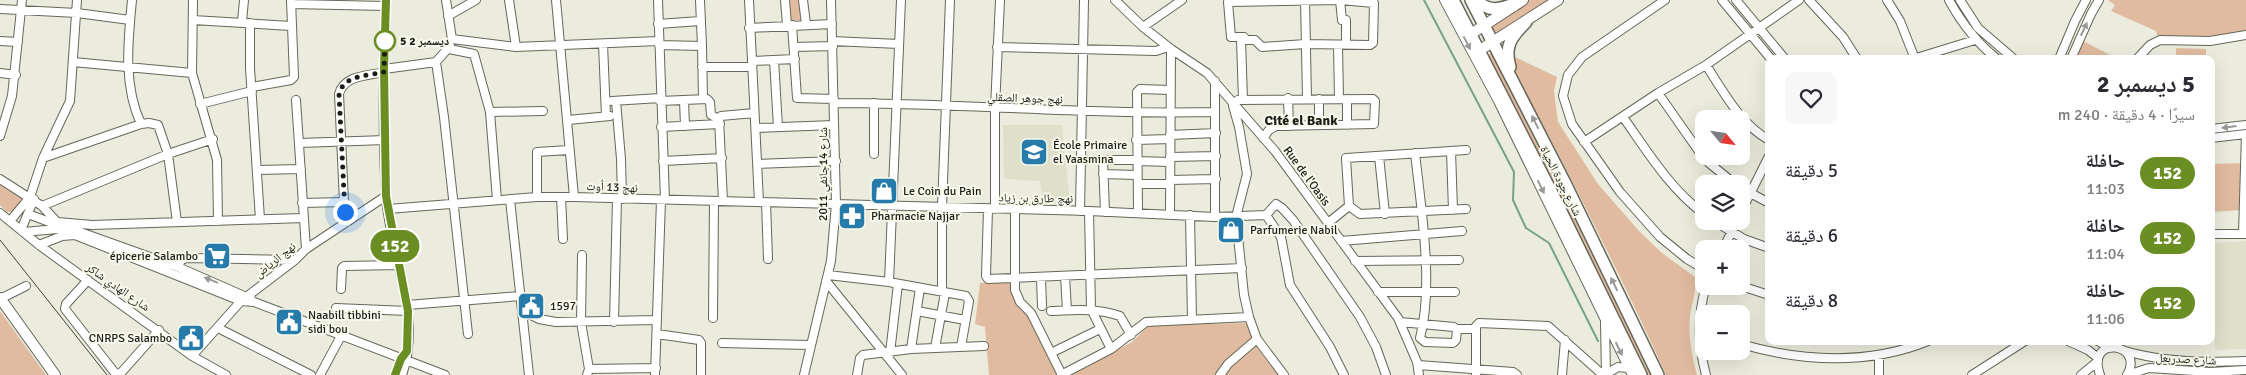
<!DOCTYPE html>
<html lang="ar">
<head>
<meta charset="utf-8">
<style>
  body { margin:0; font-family:Signika,"Noto Naskh Arabic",sans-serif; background:#f7f7f7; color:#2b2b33; direction:rtl; height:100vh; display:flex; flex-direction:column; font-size:19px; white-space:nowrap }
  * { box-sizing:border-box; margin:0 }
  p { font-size:16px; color:#7c7c81 }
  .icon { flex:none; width:28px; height:28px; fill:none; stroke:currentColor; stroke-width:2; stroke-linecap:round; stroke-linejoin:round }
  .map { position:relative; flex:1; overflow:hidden; direction:ltr }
  .drawer { position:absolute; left:1765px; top:55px; width:450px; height:290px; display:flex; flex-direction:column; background:#fff; border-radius:10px; box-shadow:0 5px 20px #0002; direction:rtl }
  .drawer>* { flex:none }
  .badge { padding:0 10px; border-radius:16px; font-size:18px; line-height:32px }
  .needle { width:32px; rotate:119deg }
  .controls { position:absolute; left:1695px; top:110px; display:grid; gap:10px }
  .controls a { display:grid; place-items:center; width:55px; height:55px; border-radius:10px; background:#fff; box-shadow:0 5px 20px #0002; font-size:25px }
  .you { position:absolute; width:25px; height:25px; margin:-12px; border:4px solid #fff; border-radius:50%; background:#1a73e8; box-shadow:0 0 0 8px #1a73e833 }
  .map>.badge { position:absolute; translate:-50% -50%; box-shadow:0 0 0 2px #fff }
  .round { display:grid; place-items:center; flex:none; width:52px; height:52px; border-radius:10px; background:#f7f7f7 }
  .overview { display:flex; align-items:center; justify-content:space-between; height:85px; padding:0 20px }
  h1 { font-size:24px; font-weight:800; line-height:38px }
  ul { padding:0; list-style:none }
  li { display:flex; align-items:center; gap:15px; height:65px; padding:0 20px }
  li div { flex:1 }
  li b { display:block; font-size:19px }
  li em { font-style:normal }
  li .badge { min-width:55px; font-weight:700; text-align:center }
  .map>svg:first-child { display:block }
  .built { fill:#dfe0ca }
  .green { fill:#e1bba0 }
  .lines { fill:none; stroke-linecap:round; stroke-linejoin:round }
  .stream { stroke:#76a18a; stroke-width:2 }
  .minor-casing { stroke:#66675a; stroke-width:10 }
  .major-casing { stroke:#66675a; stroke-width:12 }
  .highway-casing { stroke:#66675a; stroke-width:14 }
  .minor { stroke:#fff; stroke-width:8 }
  .major { stroke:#fff; stroke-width:10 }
  .highway { stroke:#fff; stroke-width:11 }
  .tram { stroke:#43433c; stroke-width:1 }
  .oneway { fill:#999997 }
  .line-casing { stroke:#fff; stroke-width:11 }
  .line { stroke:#6b8e23; stroke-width:8 }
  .walk { stroke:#1c1c17; stroke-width:5; stroke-dasharray:0 9 }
  .stop-dot { fill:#fff; stroke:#6b8e23; stroke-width:2.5 }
  .labels { text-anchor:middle; stroke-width:4; stroke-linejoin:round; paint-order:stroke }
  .stop-label { font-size:12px; font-weight:bold; fill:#1c1c17; stroke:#f8f9eb; text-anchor:start }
  .street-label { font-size:12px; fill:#1c1c17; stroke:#f8f9eb }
  .poi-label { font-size:12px; fill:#1c1c17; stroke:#f8f9eb; text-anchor:start }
  .neighbourhood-label { font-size:14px; font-weight:bold; fill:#1c1c17; stroke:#f8f9eb }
</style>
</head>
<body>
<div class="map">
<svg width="2246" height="375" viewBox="0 0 2246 375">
  <rect width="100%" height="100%" fill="#ebecdd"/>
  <path class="built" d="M1003,125H1062L1070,204L1043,203L1040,181L1004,179Z
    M2246,241V349L2215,350L2214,327H2211V243Z"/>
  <path class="green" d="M789,0H803L804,20H790Z
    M1529,0H1549L1502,32L1492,33L1491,29L1496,23Z
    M2108,0H2246V31L2205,38L2157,35L2156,31L2111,11L2115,5Z
    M2081,40L2118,59H2074Z
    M2176,48L2206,49V59H2176Z
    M1493,52L1634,333L1654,375H1644L1485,57Z
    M1511,55L1557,77L1554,91L1558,122L1598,184L1639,231L1662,253L1695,277C1697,291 1692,302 1690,316C1688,336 1692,356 1697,375H1666C1630,295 1590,216 1550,138C1538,113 1514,82 1511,55Z
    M2243,163L2241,210L2211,212V164Z
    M0,184L24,200L14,212H7L0,205Z
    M980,283H1010L1013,298L1029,316L1060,375H989L985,327L975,324Z
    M0,311L46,375H0Z
    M1249,323L1252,341L1278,375H1071L1132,342L1149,325Z"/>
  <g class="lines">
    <path class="stream" d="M1424,0L1514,172L1513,200L1526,228L1549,243L1598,341"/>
    <g class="minor-casing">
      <path id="minor" d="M132,0C128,42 123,85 141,124
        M193,0L192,73L217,160L218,221
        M386,0C384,65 382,130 386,195C389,254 423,315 402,375
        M446,0L452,39
        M509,0L516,47
        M556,0L574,197
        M658,0L665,200
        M749,0L759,202
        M785,0L787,25
        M803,0L806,24
        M1115,0L1143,27L1171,49L1207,73L1275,151L1398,318L1417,362L1419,375
        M1305,0L1307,98
        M1340,0L1342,20H1346V44
        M1444,0L1498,101L1632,375
        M1665,0L1582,57L1568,75L1563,96L1572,124L1620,192L1660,237L1687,259L1704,269
        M1722,0L1771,59
        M1736,0L1785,59
        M1809,0L1843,37L1857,59
        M1887,0L1900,21L1915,59
        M1949,0C1962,24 1976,42 1997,59
        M1960,0L1978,28L2014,59
        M291,4L386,6
        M0,9L77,13L130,20
        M448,16L476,0
        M193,20L291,26
        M242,22L244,0
        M250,23V68L260,219
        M658,24L700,21
        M792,25L797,98L834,99
        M1143,27L1182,0
        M749,28L832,24
        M452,39L516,47L658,41
        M1241,40H1255L1262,47L1305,44L1370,45L1373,43L1374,3L1340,0L1228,2L1231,37H1244L1241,40L1243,100
        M0,41L18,42
        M832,41L899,44
        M603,44L606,116
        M659,45L702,46L700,0
        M1338,45L1339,99
        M702,46L703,98
        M794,47L833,46
        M997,47L1156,51L1168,47
        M449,49L474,54L490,112L497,200
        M1913,59L1975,40
        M2059,59L2075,21L2086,0
        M2071,59L2091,14L2099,0
        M2137,59L2150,45L2160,40L2210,41L2246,35
        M774,60L778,127
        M752,61L795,59
        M73,62L192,73
        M436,62L444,117L468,334
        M1706,65C1723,91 1741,125 1769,140
        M702,67H752
        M384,69L436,62L450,46
        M0,73L16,75
        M252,87L291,80L294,77L291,0
        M1658,93L1698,150L1709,163L1735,184
        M1288,98L1289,126
        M296,100L306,249
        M684,100L685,126
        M1238,100L1373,99L1375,101L1374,124L1276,126L1269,130L1263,138
        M612,101L660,98
        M616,101L621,159L622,199
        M660,101L707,99L710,102L711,115L719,119
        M834,103C961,103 1088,115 1215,112
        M200,104L252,91
        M1233,106L1239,127L1247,174L1236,217L1244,295L1249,317L1257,339L1284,375
        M490,112L543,111
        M1623,117C1647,151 1670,189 1704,214
        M568,120L610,116
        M1319,125V99
        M1347,125V99
        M661,127L720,124
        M756,128L834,125
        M2211,129L2246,125
        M1170,135L1216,133
        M0,136L12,96L22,0
        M2211,138L2246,134
        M1136,140L1170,139
        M1584,142L1658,93L1706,65L1799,0
        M300,143L385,140
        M1451,151L1453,210
        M874,154V103
        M1379,156L1385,214
        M1170,157L1216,156
        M43,158L141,124L149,123L158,125L168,154L177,222
        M1080,160H1137
        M1103,160L1105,212
        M663,161L722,158
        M1137,161L1170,162
        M758,164L836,161
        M258,170L301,169
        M1103,174L1137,175
        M0,179L42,206L59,224
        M1170,180L1216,179
        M1138,184H1170
        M1741,188L1769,203
        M537,197V152L569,150
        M561,197L563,239
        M510,200L529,375
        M723,201L719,119L721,116L754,113
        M766,202L768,259
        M302,203L344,202
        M42,206L168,154L213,139
        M388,209L537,197H574L1089,211L1215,217L1266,215L1281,237L1290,285L1330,347L1344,375
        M988,209L986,276L988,279L1242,268
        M995,209V108L1000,0
        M1015,209V290L1020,302L1031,313L1062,375
        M1466,209L1360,214L1349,206L1346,158L1466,150
        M1080,211L1084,0
        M1089,211L1091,309L1111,349
        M1741,212L1769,156
        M0,213L39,245L192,356L226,375
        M1138,213L1137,92L1140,89L1170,90
        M28,214L60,226
        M1170,214L1171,49
        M1190,215L1192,319
        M1266,215L1276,204L1282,208L1293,220L1360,317L1376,347L1386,375
        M1215,217V81
        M10,221L30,197L43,158L70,101L77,0
        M1714,221L1744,239L1769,248
        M58,222L92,225L303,218
        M347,222L344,202L339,94C344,75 367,76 384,72
        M1328,223L1349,206
        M21,230L34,199
        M23,232L69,228L178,267L251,299
        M2211,234H2246
        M2243,234L2246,134
        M1341,241L1462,231
        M39,245L62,236L75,235L241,301L254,302L445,375
        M1723,249L1737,221
        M582,255L581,322L589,369L587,375
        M1355,261L1459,260
        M178,267L181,260L186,258L295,260
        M828,275L889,282L966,296L969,301L961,347
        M1065,276L1067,310
        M1041,278L1042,306
        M88,280L66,304L65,309L115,373L120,374L159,330
        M826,281L902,375
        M889,282L901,0
        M1741,286L1769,295
        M341,289L342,268L344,266L399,265
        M1378,292H1455
        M942,293V207L950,0
        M0,299L26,286
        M407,305L521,296
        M336,308L408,311
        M523,311L539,319L556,322L657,320
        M917,311L965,320
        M1051,311C1075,310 1097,308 1120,316L1131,335
        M713,318L714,201
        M614,322L617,199
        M1400,322L1454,327L1457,330L1456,340L1453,343L1425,342L1420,338C1434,285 1421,208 1415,153
        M1605,322L1606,375
        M218,328L311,375
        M1456,329H1475
        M657,334L699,340L701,343V375
        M2068,341L2088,350L2098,358
        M2098,341L2110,348
        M722,343L811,345
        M1741,344C1802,362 1869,365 1928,341
        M935,348L945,293
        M911,349L920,288
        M2125,351C2163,362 2206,363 2246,361
        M890,353L898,284
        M1051,353L1100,329
        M192,356L241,301L295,260L306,249L386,196
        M1879,356V375
        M1418,365L1513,372L1517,375
        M589,369L656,368
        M1606,374L1618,367L1628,368
        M320,375L341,336
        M395,375L403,356
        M655,375L661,200
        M804,375L831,261L836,204L831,0
        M857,375L860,358L863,355L911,349L984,346
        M1061,375L1111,349L1146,322L1249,317
        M1220,375L1228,364L1257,339
        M1476,375V326L1479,323L1548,326L1603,375
        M1562,375L1565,340
        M1706,375C1698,345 1697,316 1706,286
        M1972,375L2025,341
        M2081,375L2098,361
        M2100,375C2085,334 2146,343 2127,375
        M2127,375L2149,368L2210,372L2246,370"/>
    </g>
    <g class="major-casing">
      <path id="major" d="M1471,34L1523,0
        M1480,50L1558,0
        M0,298L55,375"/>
    </g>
    <g class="highway-casing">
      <path id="highway" d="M1453,0L1554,197L1641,375
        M1471,0L1565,183L1658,375
        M1477,0C1489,14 1502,8 1517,3
        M1510,67C1504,46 1511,37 1526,22"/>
    </g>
    <use href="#minor" class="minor"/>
    <use href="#major" class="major"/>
    <use href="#highway" class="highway"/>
    <path class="tram" d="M0,240L107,375"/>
  </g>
  <defs><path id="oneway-solid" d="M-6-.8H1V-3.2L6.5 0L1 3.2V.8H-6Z" transform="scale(1.25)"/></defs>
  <g class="oneway">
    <use href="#oneway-solid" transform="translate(2084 29) rotate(-65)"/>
    <use href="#oneway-solid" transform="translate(1467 43) rotate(62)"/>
    <use href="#oneway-solid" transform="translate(1535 122) rotate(-117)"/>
    <use href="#oneway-solid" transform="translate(2229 127) rotate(173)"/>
    <use href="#oneway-solid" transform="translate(1541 187) rotate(64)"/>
    <use href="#oneway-solid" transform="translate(211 280) rotate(-158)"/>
    <use href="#oneway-solid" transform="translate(1614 284) rotate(-116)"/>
    <use href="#oneway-solid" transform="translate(1619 349) rotate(64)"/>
  </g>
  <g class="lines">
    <g class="line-casing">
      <path id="line" d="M386,0L384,69L386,196L408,311L407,351L401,359L395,375"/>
    </g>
    <use href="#line" class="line"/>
    <path class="walk" d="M345,212L339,94C344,75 367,76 384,72L385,37V41"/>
  </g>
  <defs>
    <g id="school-square" transform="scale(1.4375)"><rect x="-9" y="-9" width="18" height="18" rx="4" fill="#267bab" stroke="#f8f9eb"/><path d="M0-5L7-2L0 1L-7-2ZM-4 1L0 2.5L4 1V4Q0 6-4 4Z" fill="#fff"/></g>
    <g id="shop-square" transform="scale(1.4375)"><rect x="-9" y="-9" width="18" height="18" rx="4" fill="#267bab" stroke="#f8f9eb"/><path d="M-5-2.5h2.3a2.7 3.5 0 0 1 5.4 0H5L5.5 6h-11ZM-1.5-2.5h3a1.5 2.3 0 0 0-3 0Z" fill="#fff"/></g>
    <g id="pharmacy-square" transform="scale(1.4375)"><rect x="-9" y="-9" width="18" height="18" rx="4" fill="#267bab" stroke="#f8f9eb"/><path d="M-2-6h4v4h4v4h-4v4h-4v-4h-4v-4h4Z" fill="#fff"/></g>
    <g id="supermarket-square" transform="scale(1.4375)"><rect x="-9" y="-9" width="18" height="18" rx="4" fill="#267bab" stroke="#f8f9eb"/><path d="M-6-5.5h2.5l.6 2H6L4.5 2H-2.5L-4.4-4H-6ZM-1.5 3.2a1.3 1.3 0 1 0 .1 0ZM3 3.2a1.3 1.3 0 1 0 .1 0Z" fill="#fff"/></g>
    <g id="civic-square" transform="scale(1.4375)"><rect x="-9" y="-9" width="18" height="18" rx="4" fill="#267bab" stroke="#f8f9eb"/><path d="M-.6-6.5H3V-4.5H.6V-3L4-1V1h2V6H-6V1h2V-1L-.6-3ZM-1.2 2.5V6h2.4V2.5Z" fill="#fff"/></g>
  </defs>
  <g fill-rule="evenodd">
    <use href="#school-square" x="1034" y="152"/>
    <use href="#shop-square" x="884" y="191"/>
    <use href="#pharmacy-square" x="852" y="216"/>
    <use href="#shop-square" x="1231" y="230"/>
    <use href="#supermarket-square" x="217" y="256"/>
    <use href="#civic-square" x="531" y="306"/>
    <use href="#civic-square" x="289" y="322"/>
    <use href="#civic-square" x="191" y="338"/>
  </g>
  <circle class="stop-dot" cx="385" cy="41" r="10"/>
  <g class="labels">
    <g class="stop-label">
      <text x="400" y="45">5 ديسمبر 2</text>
    </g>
    <g class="street-label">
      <text transform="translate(1025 98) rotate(2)" y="4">نهج جوهر الصقلي</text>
      <text transform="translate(823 174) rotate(-90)" y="4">شارع 14جانفي 2011</text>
      <text transform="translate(1307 176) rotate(54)" y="4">Rue de l'Oasis</text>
      <text transform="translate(1561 181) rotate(63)" y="4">شارع جودة الحياة</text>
      <text transform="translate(612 187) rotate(2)" y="4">نهج 13 أوت</text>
      <text transform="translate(1036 198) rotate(1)" y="4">نهج طارق بن زياد</text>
      <text transform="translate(275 260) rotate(-39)" y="4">نهج الرياض</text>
      <text transform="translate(118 287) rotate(35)" y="4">شارع الهادي شاكر</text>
      <text transform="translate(2186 359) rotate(3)" y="4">شارع صدربعل</text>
    </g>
    <g class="poi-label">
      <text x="1053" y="149">École Primaire<tspan x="1053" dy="14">el Yaasmina</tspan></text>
      <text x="903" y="195">Le Coin du Pain</text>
      <text x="871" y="220">Pharmacie Najjar</text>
      <text x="1250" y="234">Parfumerie Nabil</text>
      <text x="198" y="260" text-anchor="end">épicerie Salambo</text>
      <text x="550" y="310">1597</text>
      <text x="308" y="319">Naabill tibbini<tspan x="308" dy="14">sidi bou</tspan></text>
      <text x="172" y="342" text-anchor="end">CNRPS Salambo</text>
    </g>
    <g class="neighbourhood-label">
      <text x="1301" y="125">Cité el Bank</text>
    </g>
  </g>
</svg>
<div class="controls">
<a><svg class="needle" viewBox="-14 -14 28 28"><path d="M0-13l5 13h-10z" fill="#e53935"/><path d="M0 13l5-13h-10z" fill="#7c7c81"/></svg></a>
<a><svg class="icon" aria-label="layers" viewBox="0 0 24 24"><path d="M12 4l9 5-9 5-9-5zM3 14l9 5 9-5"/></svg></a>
<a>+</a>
<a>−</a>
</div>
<div class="you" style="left:345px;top:212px"></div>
<b class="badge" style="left:395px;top:246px;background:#6b8e23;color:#fff">152</b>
<section class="drawer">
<div class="overview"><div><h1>5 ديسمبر 2</h1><p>سيرًا · 4 دقيقة · 240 m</p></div><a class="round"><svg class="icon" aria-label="heart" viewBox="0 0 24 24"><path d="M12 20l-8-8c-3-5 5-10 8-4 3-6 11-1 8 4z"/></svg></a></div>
<ul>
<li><span class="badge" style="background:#6b8e23;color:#fff">152</span><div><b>حافلة</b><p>11:03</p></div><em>5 دقيقة</em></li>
<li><span class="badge" style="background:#6b8e23;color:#fff">152</span><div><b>حافلة</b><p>11:04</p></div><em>6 دقيقة</em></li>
<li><span class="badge" style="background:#6b8e23;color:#fff">152</span><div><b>حافلة</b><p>11:06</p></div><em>8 دقيقة</em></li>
</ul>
</section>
</div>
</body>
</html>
